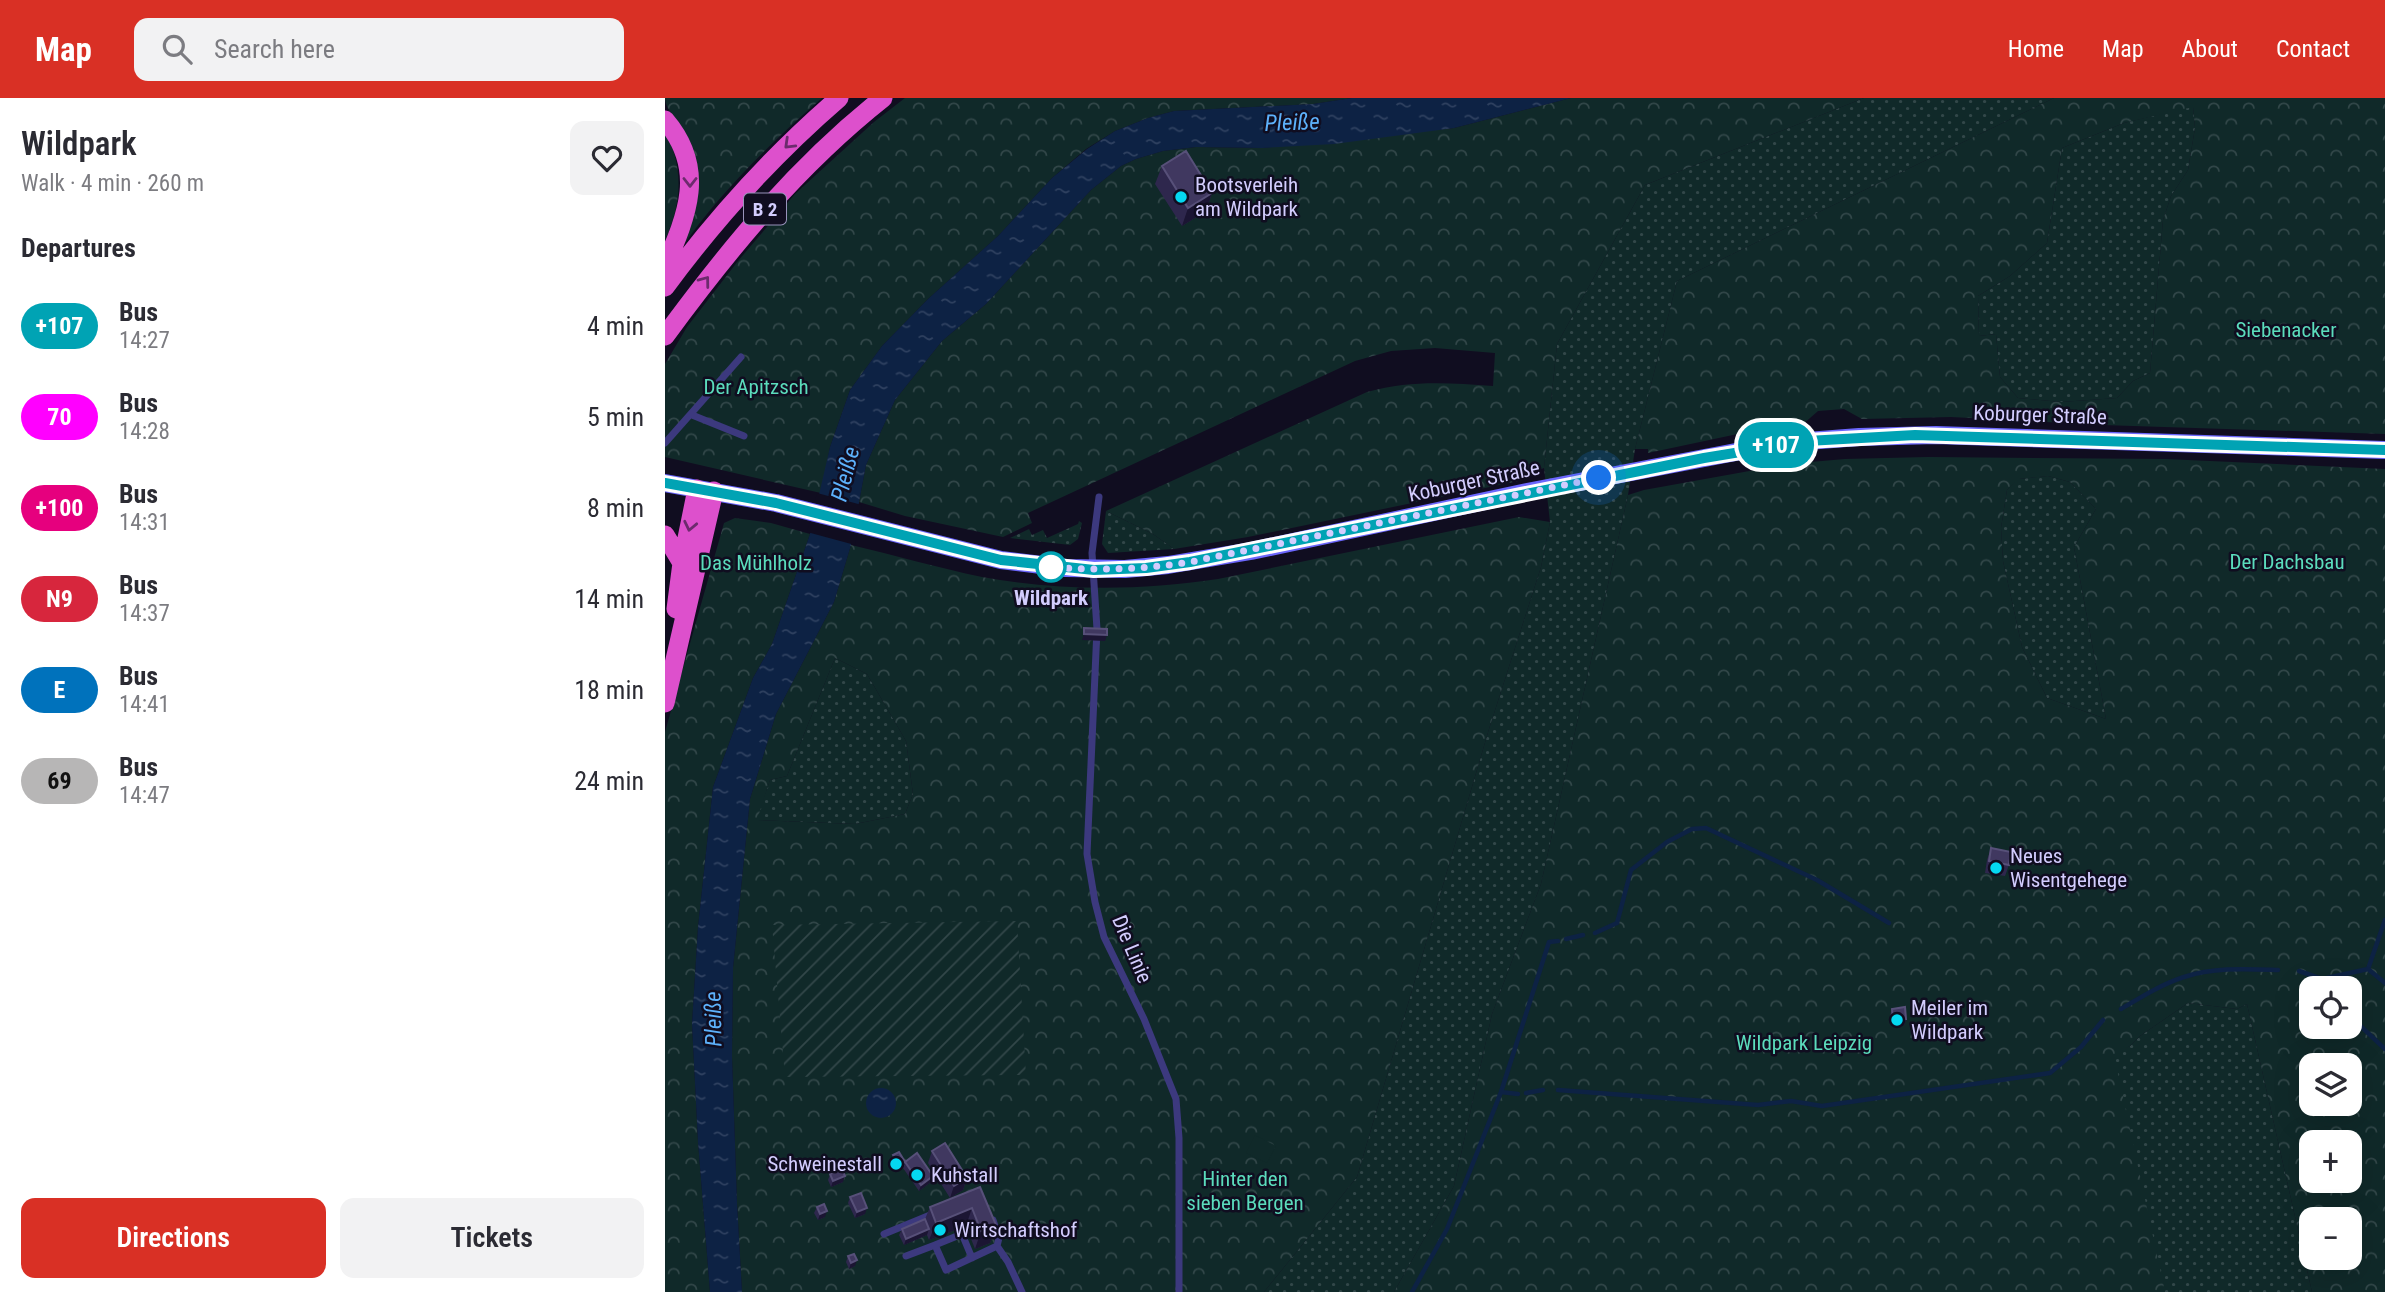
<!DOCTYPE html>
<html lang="en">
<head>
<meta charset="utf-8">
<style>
  body { margin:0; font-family:"Roboto Condensed",sans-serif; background:#f2f2f3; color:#2b2b33; height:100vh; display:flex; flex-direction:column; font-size:26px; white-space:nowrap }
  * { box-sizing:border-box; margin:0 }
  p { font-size:23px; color:#7c7c81 }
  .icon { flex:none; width:38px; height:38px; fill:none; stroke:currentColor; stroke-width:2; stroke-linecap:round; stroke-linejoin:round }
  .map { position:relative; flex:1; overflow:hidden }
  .details { display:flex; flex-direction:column; background:#fff; width:665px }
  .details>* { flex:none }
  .badge { padding:0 14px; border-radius:23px; font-size:24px; line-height:46px }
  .buttons { position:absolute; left:1634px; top:878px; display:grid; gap:14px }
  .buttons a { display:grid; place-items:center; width:63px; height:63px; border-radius:14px; background:#fff; box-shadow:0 7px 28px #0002; font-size:35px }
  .you { position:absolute; width:35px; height:35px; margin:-18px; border:5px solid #fff; border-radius:50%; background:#1a73e8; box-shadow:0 0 0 10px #1a73e833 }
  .map>.badge { position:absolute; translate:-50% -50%; box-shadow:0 0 0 4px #fff }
  h2 { padding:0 21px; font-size:26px; line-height:63px }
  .round { display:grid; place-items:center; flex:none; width:74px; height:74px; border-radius:14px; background:#f2f2f3 }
  .overview { display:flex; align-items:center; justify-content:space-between; height:119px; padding:0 21px }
  h1 { font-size:33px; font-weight:600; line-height:52px }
  .action { display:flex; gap:14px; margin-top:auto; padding:14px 21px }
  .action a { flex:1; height:80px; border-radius:14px; background:#d93025; color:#fff; font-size:28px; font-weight:600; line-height:80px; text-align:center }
  .action a+a { background:#f2f2f3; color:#2b2b33 }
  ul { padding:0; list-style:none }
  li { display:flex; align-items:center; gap:21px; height:91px; padding:0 21px }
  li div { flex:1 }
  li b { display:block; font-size:26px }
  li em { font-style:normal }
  li .badge { min-width:77px; font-weight:700; text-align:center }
  header { display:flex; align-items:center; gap:42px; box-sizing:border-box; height:98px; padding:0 35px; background:#d93025; color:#fff }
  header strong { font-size:33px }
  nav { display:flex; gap:38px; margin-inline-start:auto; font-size:24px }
  .search { width:490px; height:63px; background:#f2f2f3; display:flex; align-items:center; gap:18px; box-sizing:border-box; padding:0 24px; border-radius:14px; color:#7c7c81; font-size:26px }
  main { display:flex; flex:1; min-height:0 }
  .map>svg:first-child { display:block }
  .grass { fill:url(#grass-dots) }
  .forest { fill:url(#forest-crowns); fill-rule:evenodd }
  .garden { fill:url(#garden-furrows) }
  .pitch { fill:#102929 }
  .water { fill:url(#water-ripples) }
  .pier { fill:#100d20 }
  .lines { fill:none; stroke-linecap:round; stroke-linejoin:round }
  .stream { stroke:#0d2244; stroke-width:4.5 }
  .service { stroke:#3c397e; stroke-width:7 }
  .secondary { stroke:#6b66fc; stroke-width:18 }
  .trunk { stroke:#dd50cc; stroke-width:19 }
  .wall { fill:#2e274d }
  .shaded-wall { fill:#1b1533 }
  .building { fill:#403860; stroke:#575079; stroke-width:2 }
  .oneway { stroke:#6c2b6d }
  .line-casing { stroke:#fff; stroke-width:16 }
  .line { stroke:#00a3b4; stroke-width:10 }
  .walk { stroke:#d3cdfe; stroke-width:7; stroke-dasharray:0 12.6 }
  .poi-dot { fill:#05d8f1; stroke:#100d20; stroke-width:2.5 }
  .stop-dot { fill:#fff; stroke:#00a3b4; stroke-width:3.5 }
  .labels { text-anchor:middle; stroke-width:5; stroke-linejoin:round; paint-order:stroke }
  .shield { fill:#100d20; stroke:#9893bb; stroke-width:2 }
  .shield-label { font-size:19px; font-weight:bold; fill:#d3cdfe }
  .poi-label { font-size:21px; fill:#d3cdfe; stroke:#100d20; text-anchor:start }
  .park-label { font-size:21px; fill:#5bdcbc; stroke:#100d20 }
  .street-label { font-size:21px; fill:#d3cdfe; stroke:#100d20 }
  .stop-label { font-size:21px; font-weight:bold; fill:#d3cdfe; stroke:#100d20 }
  .water-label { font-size:23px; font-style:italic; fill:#5db1fb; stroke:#100d20 }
</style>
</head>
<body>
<header>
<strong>Map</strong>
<div class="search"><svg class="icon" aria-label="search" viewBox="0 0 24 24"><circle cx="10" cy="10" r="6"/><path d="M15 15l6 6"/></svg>Search here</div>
<nav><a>Home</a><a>Map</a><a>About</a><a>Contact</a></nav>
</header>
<main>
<section class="details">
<div class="overview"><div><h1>Wildpark</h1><p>Walk · 4 min · 260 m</p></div><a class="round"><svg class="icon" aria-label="heart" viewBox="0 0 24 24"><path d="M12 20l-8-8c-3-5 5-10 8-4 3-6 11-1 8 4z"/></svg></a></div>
<h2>Departures</h2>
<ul>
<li><span class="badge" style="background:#00a3b4;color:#fff">+107</span><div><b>Bus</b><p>14:27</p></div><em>4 min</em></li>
<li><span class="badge" style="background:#f0f;color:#fff">70</span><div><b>Bus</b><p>14:28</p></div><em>5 min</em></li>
<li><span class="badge" style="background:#e6007e;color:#fff">+100</span><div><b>Bus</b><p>14:31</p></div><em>8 min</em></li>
<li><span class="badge" style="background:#d7263d;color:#fff">N9</span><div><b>Bus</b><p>14:37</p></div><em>14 min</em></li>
<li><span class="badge" style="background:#0072bc;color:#fff">E</span><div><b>Bus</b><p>14:41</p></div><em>18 min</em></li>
<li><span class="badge" style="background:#b7b6b6;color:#111">69</span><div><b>Bus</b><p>14:47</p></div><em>24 min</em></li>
</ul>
<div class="action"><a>Directions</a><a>Tickets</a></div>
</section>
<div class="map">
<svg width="1720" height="1194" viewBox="0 0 1720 1194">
  <defs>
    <pattern id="grass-dots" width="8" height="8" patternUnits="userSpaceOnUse" patternTransform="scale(1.75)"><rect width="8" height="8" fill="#102929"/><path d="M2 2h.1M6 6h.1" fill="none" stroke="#324749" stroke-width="1.8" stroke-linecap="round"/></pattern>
    <pattern id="forest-crowns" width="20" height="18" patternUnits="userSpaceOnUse" patternTransform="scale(1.75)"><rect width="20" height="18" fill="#102929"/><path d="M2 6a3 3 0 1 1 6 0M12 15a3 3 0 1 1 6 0" fill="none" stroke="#324749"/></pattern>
    <pattern id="garden-furrows" width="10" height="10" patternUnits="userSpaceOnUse" patternTransform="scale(1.75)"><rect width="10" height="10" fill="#102929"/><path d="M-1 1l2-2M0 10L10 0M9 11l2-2" fill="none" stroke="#324749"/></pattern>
    <pattern id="water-ripples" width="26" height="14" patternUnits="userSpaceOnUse" patternTransform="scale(1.75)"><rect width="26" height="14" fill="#0d2244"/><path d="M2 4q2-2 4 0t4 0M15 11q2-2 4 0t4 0" fill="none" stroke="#2f4160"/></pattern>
  </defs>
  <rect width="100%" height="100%" fill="#100d20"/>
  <path class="grass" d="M1199,0H1389L1012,183L970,351L963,397L876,786L827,916L789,1088L729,1194H599L692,1079L824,631L876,469L885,424L879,370L892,246L980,87Z
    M1528,8L1530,30L1523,72L1506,98L1498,122L1485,275L1468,283L1452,300L1396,304L1353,300L1335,279L1331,236L1314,238L1313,198L1345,178L1382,145L1397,50L1459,25Z
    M1383,378L1405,384L1431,411L1409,449L1441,621L1382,600L1357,549L1338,463L1336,430L1342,392L1353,381Z
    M441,413L488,436L509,451L443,455L437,446Z
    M414,423L417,425L413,441L405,447L345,440L364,431L367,437L378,432L382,440L413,426Z
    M170,560L202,576L241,643L248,696L240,716L190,726L91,722L105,682L122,678Z
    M1523,905L1572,911L1582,906L1647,1194H815L1465,948L1475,938Z"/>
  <path class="forest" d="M0,0H157C108,42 52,98 15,152C27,109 42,79 21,36C16,24 0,13 0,0Z
    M240,0H687L648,6L509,13L483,20L450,33L421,51L387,80L333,138L263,201L217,248L185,292L165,349L156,395L0,359V266L22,229L73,163L130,96L209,24Z
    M906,0H1199L980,87L892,246L879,370L864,376L863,381L583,439L509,451L488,436L441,413L702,294C747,282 782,285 828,288L830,255L770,250L726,253L690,263L363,415L367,425L338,439L240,418L194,404L201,367L230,302L277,243L321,206L426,92L456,68L471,61L498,53L531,49L597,50L789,30Z
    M1389,0H1720V336L1438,327L1286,319L1197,321L1179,311L1153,313L1137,327L1082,334L983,355V351H970L1012,183ZM1528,9L1530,30L1523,72L1506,98L1498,122L1485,275L1468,283L1452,300L1396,304L1353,300L1335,279L1331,236L1314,238L1313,198L1345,178L1382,145L1397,50L1459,25Z
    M0,33C19,69 17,106 0,142Z
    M1263,359L1500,361L1720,371V1194H1647L1582,906L1572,911L1523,905L1475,938L1465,948L1449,957L1500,1194H729L789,1088L827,916L876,786L963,397L979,392L1123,366L1180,361ZM1383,378L1405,384L1431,411L1409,449L1441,621L1382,600L1357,549L1338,463L1336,430L1342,392L1354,381ZM1647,891H1685V929H1647ZM1647,968H1685V1006H1647ZM1647,1045H1685V1083H1647ZM1647,1122H1685V1160H1647Z
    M854,419L885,424L876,469L824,631L692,1079L599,1194H77L72,1105L67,958L68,870L85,701L111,616L169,504L186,447C230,457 273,470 317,479C396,493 473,493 553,481ZM170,560L202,576L241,643L248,696L240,716L190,726L92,722L105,682L122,678Z
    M70,420L106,425L145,436L107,546L88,580L48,689L33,829L27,926L33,1044L45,1194H0V634L59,425Z"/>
  <path class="garden" d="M352,823L361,977L120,979L107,827Z"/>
  <path class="pitch" d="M590,1037L611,1048L602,1065L581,1055Z"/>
  <path class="water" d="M687,0H906L789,30L669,46L597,50L531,49L498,53L471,61L456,68L426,92L321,206L277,243L230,302L201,367L186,447L169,504L111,616L85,701L68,870L67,958L72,1105L77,1194H45L33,1044L27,926L33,829L48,689L88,580L107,546L145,436L165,349L185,292L217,248L263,201L333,138L387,80L422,51L450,33L483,20L509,13L648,6Z
    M201 1005a15 15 0 1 1 30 0a15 15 0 1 1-30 0Z"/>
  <path class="pier" d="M152,395L197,407L190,447L142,434Z"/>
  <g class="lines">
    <path class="stream" d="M930,835L952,825L966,772L1002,744L1027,731L1041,730L1152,782L1224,825
      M901,841L918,837
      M1703,871L1720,822
      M1634,873L1657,881L1664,891
      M1657,881L1703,871L1720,885
      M1456,911C1476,899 1497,886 1519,879C1549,869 1582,871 1613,872
      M1685,918L1720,951
      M893,992L1093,1007L1126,1003L1157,1008L1385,975L1416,949L1438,922
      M836,994L853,996
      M861,995L878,992
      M747,1194L782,1131L836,994L884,844L893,843"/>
    <path class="service" d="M27,317L79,338
      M0,345L76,259
      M434,399L427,455L432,531L422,756L430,804L439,839L479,921L511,1001L514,1040V1194
      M328,1122L334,1140L332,1148
      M219,1136L270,1115
      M270,1147L297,1136L307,1160
      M332,1148L343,1164L357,1194
      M241,1158L270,1147L281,1172L332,1148"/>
    <path class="secondary" d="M0,385L111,405L336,462L401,470L460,471L503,467L586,453L862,394L1076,353L1142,343L1194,339L1271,337L1720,352"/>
    <path class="trunk" d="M0,22C42,71 22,117 0,168
      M0,189C51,120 109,56 174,0
      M0,238C64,151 132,68 218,0
      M0,437L17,465L11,511
      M17,465L32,391
      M0,605L49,393"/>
  </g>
  <path class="wall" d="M497,68L547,95L541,113L517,128L490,86Z
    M1326,750L1344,767L1340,778L1320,775L1322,762Z
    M1227,911L1241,921L1239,927L1226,928L1225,917Z
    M267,1053L302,1080L298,1092L285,1100L263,1065Z
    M228,1057L268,1078L266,1084L254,1093L238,1070L232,1074L225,1063Z
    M165,1076L178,1084L166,1089L163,1082Z
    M315,1089L331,1127L325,1145L310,1151L301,1128L264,1142L262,1137L239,1147L234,1137L237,1131L260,1121L265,1109Z
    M185,1099L200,1116L190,1120L183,1105Z
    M152,1109L160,1119L153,1122L149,1115Z
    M183,1158L190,1168L184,1171L181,1164Z"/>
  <path class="shaded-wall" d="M547,95L541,113L517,128L523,110Z
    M419,536L442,537L440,543L417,542Z
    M1241,921L1239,927L1226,928L1228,922Z
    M240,1064L238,1070L232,1074L234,1068Z
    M180,1078L178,1084L166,1089L168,1083Z
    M268,1078L266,1084L254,1093L256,1087Z
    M302,1080L298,1092L285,1100L289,1088Z
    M202,1110L200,1116L190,1120L192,1114Z
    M307,1110L301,1128L264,1142L271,1125Z
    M162,1113L160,1119L153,1122L155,1116Z
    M331,1127L325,1145L310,1151L316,1133Z
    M264,1131L262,1137L239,1147L241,1141Z
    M192,1162L190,1168L184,1171L186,1165Z"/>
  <path class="building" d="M521,53L547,95L523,110L497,68Z
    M419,530L442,531V537L419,536Z
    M1326,750L1346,754L1344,767L1324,763Z
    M1240,909L1241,921L1228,922L1227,911Z
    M280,1045L302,1080L289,1088L267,1053Z
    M234,1054L240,1064L252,1055L268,1078L256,1087L240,1064L234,1068L228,1057Z
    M177,1071L180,1078L168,1083L165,1076Z
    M315,1089L331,1127L316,1133L307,1110L271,1125L265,1109Z
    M196,1095L202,1110L192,1114L185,1099Z
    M159,1106L162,1113L155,1116L152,1109Z
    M260,1121L264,1131L241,1141L237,1131Z
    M189,1156L192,1162L186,1165L183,1158Z"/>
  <defs><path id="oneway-chevron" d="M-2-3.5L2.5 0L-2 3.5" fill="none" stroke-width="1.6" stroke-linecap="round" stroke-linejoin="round" transform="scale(1.75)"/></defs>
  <g class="oneway">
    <use href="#oneway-chevron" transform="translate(124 46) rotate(136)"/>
    <use href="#oneway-chevron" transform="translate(25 84) rotate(90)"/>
    <use href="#oneway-chevron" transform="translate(40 183) rotate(-53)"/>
    <use href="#oneway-chevron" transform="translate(25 428) rotate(102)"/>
  </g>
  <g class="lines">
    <g class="line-casing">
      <path id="line" d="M0,385L111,405L336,462L429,472L481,470L525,464L1039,360L1142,343L1250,337L1720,352"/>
    </g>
    <use href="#line" class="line"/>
    <path class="walk" d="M386,469L376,468C426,473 475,472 525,464L934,380"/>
  </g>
  <g class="poi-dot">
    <circle cx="516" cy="99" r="7"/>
    <circle cx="1331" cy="770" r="7"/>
    <circle cx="1232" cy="922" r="7"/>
    <circle cx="231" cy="1066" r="7"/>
    <circle cx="252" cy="1077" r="7"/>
    <circle cx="275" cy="1132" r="7"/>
  </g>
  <circle class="stop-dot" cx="386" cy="469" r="14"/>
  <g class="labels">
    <rect class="shield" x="79" y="95.5" width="42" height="31" rx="5"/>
    <g class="shield-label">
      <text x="100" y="118">B 2</text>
    </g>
    <g class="poi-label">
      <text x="530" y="94">Bootsverleih<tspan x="530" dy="24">am Wildpark</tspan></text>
      <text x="1345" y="765">Neues<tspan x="1345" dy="24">Wisentgehege</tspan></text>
      <text x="1246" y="917">Meiler im<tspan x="1246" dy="24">Wildpark</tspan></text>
      <text x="217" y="1073" text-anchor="end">Schweinestall</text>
      <text x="266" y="1084">Kuhstall</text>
      <text x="289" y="1139">Wirtschaftshof</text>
    </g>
    <g class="park-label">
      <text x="1621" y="239">Siebenacker</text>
      <text x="91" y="296">Der Apitzsch</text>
      <text x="1622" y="471">Der Dachsbau</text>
      <text x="91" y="472">Das Mühlholz</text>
      <text x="1139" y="952">Wildpark Leipzig</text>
      <text x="580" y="1088">Hinter den<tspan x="580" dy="24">sieben Bergen</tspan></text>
    </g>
    <g class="street-label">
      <text transform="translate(1375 317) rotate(2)" y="7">Koburger Straße</text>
      <text transform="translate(809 383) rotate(-12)" y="7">Koburger Straße</text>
      <text transform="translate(467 851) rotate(67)" y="7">Die Linie</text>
    </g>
    <g class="stop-label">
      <text x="386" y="507">Wildpark</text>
    </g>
    <g class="water-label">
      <text transform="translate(627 24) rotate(-2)" y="8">Pleiße</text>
      <text transform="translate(180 376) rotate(-76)" y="8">Pleiße</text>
      <text transform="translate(48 921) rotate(-91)" y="8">Pleiße</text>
    </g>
  </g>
</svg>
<div class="buttons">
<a><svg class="icon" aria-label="locate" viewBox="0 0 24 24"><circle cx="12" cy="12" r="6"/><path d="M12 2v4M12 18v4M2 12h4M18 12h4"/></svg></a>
<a><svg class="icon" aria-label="layers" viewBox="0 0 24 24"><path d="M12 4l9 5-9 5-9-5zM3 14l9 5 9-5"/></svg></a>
<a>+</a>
<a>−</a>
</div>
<div class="you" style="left:934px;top:380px"></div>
<b class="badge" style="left:1111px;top:347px;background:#00a3b4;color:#fff">+107</b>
</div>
</main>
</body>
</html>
